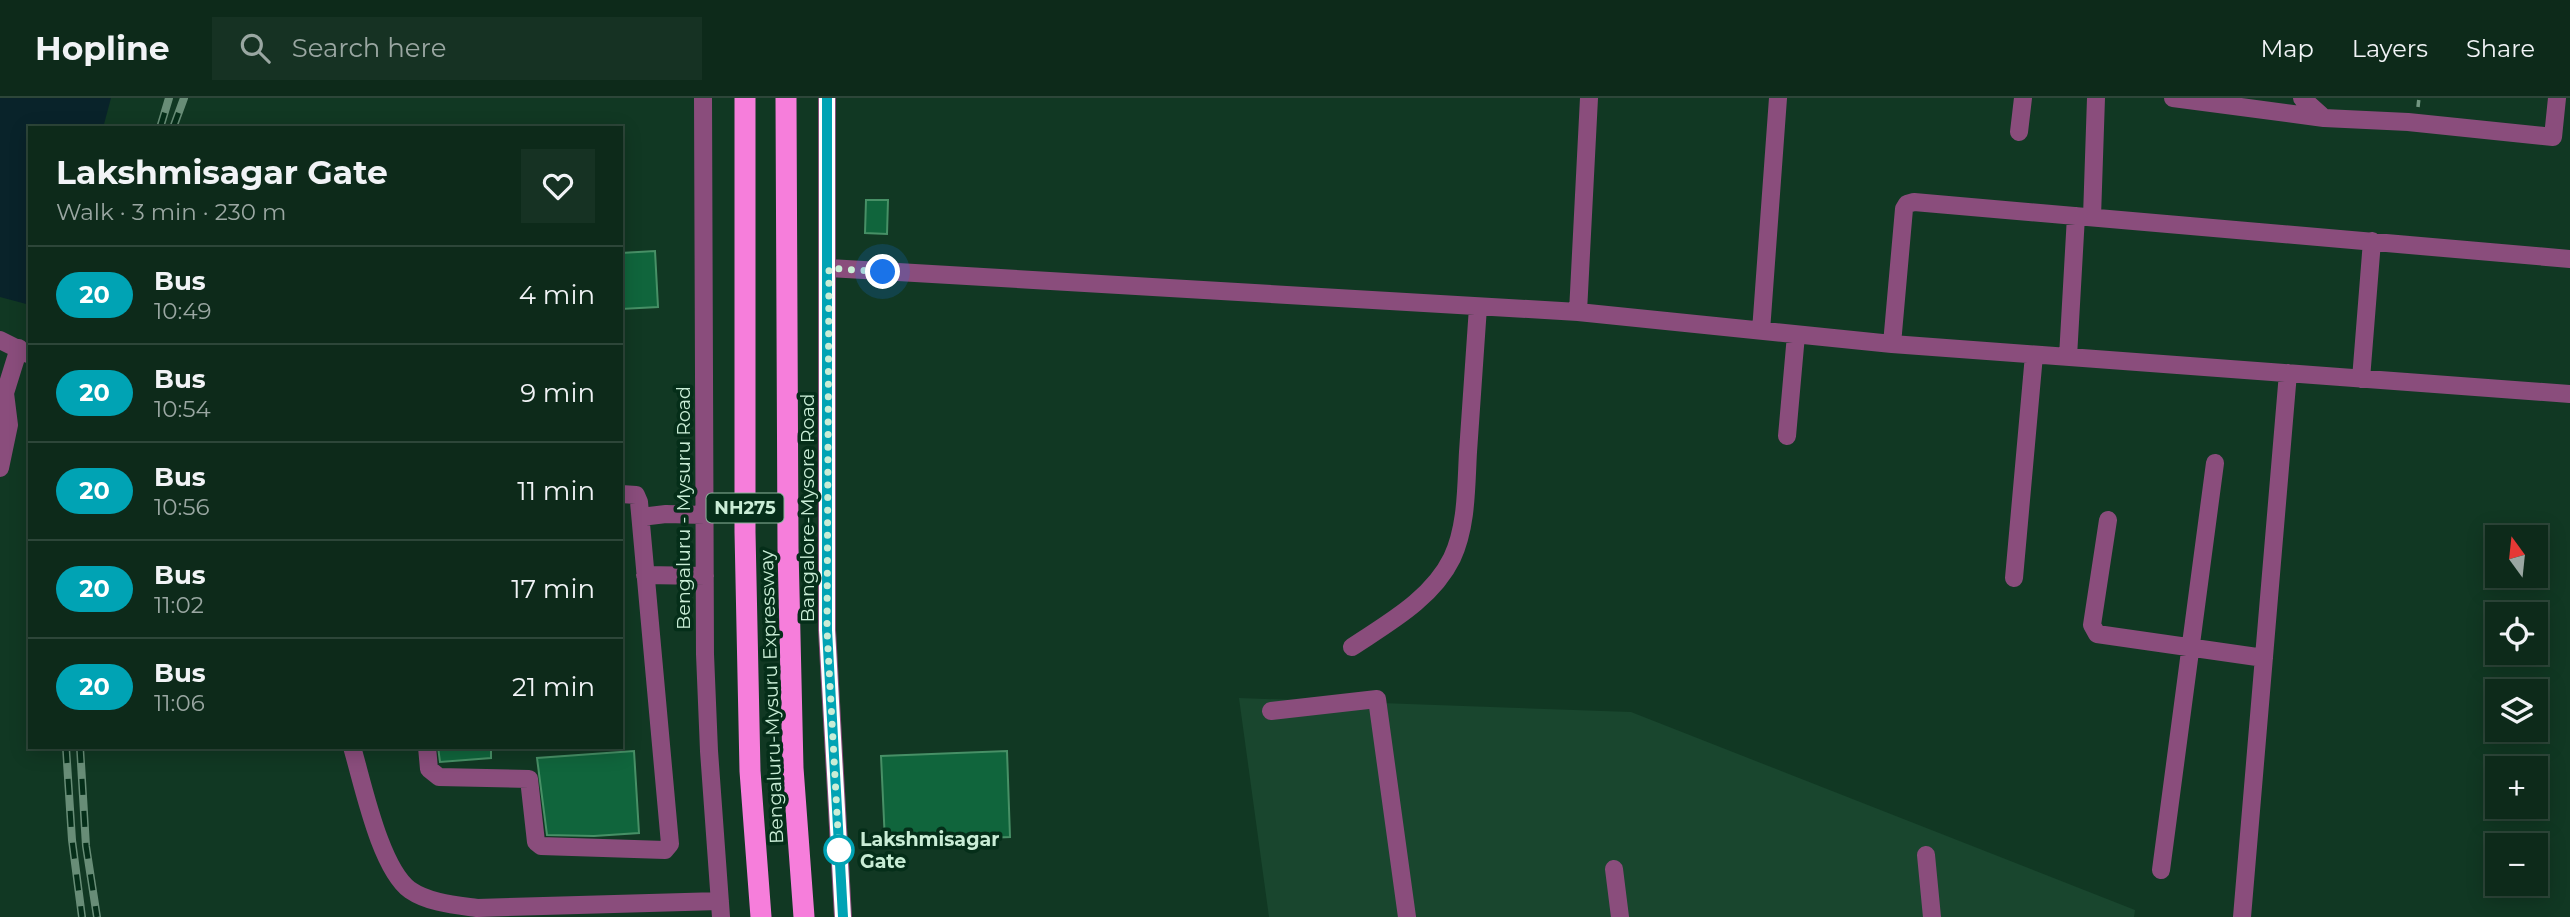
<!DOCTYPE html>
<html lang="en">
<head>
<meta charset="utf-8">
<style>
  body { margin:0; font-family:Montserrat,sans-serif; background:#163223; color:#f1f3f6; height:100vh; display:flex; flex-direction:column; font-size:26px; white-space:nowrap }
  * { box-sizing:border-box; margin:0 }
  p { font-size:23px; color:#9aa7a2 }
  .icon { flex:none; width:38px; height:38px; fill:none; stroke:currentColor; stroke-width:2; stroke-linecap:round; stroke-linejoin:round }
  .map { position:relative; flex:1; overflow:hidden }
  .details { position:absolute; left:28px; top:28px; width:595px; height:623px; display:flex; flex-direction:column; background:#0d2a1a; border-radius:0px; box-shadow:0 4px 18px #0003,0 0 0 2px #2d4639 }
  .details>* { flex:none }
  .badge { padding:0 14px; border-radius:23px; font-size:24px; line-height:46px }
  .needle { width:46px; rotate:345deg }
  .buttons { position:absolute; left:2485px; top:427px; display:grid; gap:14px }
  .buttons a { display:grid; place-items:center; width:63px; height:63px; border-radius:0px; background:#0d2a1a; box-shadow:0 4px 18px #0003,0 0 0 2px #2d4639; font-size:35px }
  .you { position:absolute; width:35px; height:35px; margin:-18px; border:5px solid #fff; border-radius:50%; background:#1a73e8; box-shadow:0 0 0 10px #1a73e833 }
  .map>.badge { position:absolute; translate:-50% -50%; box-shadow:0 0 0 4px #fff }
  .round { display:grid; place-items:center; flex:none; width:74px; height:74px; border-radius:0px; background:#163223 }
  .headline { display:flex; align-items:center; justify-content:space-between; height:119px; padding:0 28px }
  h1 { font-size:33px; font-weight:700; line-height:52px }
  ul { padding:0; list-style:none }
  li { display:flex; align-items:center; gap:21px; height:98px; padding:0 28px; border-top:2px solid #2d4639 }
  li div { flex:1 }
  li b { display:block; font-size:26px }
  li em { font-style:normal }
  li .badge { min-width:77px; font-weight:700; text-align:center }
  header { display:flex; align-items:center; gap:42px; box-sizing:border-box; height:98px; padding:0 35px; background:#0d2a1a; border-bottom:2px solid #2d4639 }
  header strong { font-size:33px }
  nav { display:flex; gap:38px; margin-inline-start:auto; font-size:24px }
  .search { width:490px; height:63px; background:#163223; display:flex; align-items:center; gap:18px; box-sizing:border-box; padding:0 24px; border-radius:0px; color:#9aa7a2; font-size:26px }
  .map>svg:first-child { display:block }
  .built { fill:#19462e }
  .water { fill:#09232a }
  .building { fill:#10653c; stroke:#479066; stroke-width:2 }
  .lines { fill:none; stroke-linecap:round; stroke-linejoin:round }
  .path { stroke:#729781; stroke-width:3.5; stroke-dasharray:7 3.5; stroke-linecap:butt }
  .minor { stroke:#8a4d7c; stroke-width:18 }
  .highway { stroke:#f67edb; stroke-width:21 }
  .rail-casing { stroke:#688d77; stroke-width:8 }
  .rail { stroke:#052e19; stroke-width:5; stroke-dasharray:16; stroke-linecap:butt }
  .line-casing { stroke:#fff; stroke-width:16 }
  .line { stroke:#00a3b4; stroke-width:10 }
  .walk { stroke:#c9edd6; stroke-width:7; stroke-dasharray:0 12.6 }
  .stop-dot { fill:#fff; stroke:#00a3b4; stroke-width:3.5 }
  .labels { text-anchor:middle; stroke-width:7; stroke-linejoin:round; paint-order:stroke }
  .shield { fill:#052e19; stroke:#8eb49d; stroke-width:2 }
  .shield-label { font-size:18px; font-weight:bold; fill:#c9edd6 }
  .street-label { font-size:19px; fill:#c9edd6; stroke:#052e19 }
  .stop-label { font-size:19px; font-weight:bold; fill:#c9edd6; stroke:#052e19; text-anchor:start }
</style>
</head>
<body>
<header>
<strong>Hopline</strong>
<div class="search"><svg class="icon" aria-label="search" viewBox="0 0 24 24"><circle cx="10" cy="10" r="6"/><path d="M15 15l6 6"/></svg>Search here</div>
<nav><a>Map</a><a>Layers</a><a>Share</a></nav>
</header>
<div class="map">
<svg width="2570" height="819" viewBox="0 0 2570 819">
  <rect width="100%" height="100%" fill="#113823"/>
  <path class="built" d="M1239,600L1631,614L2135,812L2134,819H1269Z"/>
  <path class="water" d="M0,0H111L103,30H30V207L0,199Z"/>
  <path class="building" d="M866,102H888L887,136L865,135Z
    M655,153L658,209L621,211V155Z
    M438,649H491V660L440,664Z
    M634,653L639,735L594,738L547,737L537,660Z
    M1007,653L1010,739L885,744L881,658Z"/>
  <g class="lines">
    <path class="path" d="M2418,9L2419,0"/>
    <path class="minor" d="M703,0L705,556L709,653L721,819
      M827,0V532L843,819
      M2173,0L2324,20L2302,0
      M2324,20L2408,24L2553,39L2557,0
      M2019,34L2023,0
      M2092,119L2096,0
      M829,170L1578,214L1892,246L2570,296
      M1578,214L1589,0
      M1761,233L1778,0
      M0,242L28,256
      M1892,246L1904,111L1907,106L1914,104L2570,161
      M2068,259L2076,118
      M2361,281L2372,143
      M0,302L5,295L19,250
      M1787,338L1796,237
      M0,370L9,327L5,295
      M641,419L666,416L705,417
      M2108,422L2092,527L2097,536L2264,560
      M645,477L705,478
      M2014,480L2034,257
      M1352,549C1388,525 1432,501 1452,460C1467,428 1466,389 1468,354C1471,306 1475,257 1478,209
      M1271,613L1377,601L1407,819
      M352,649C363,686 380,770 410,792C429,805 455,807 477,810L720,803
      M427,649L429,671L439,679L529,681L536,744L541,748L665,752L670,746L639,404L636,397L621,396
      M1926,757L1932,819
      M1614,771L1620,819
      M2161,772L2215,365
      M2242,819L2288,275"/>
    <path class="highway" d="M745,0V434L750,673L761,819
      M786,0L788,450L793,670L804,819"/>
    <g class="rail-casing">
      <path id="rail" d="M160,30L169,0
        M173,30L184,0
        M66,649L72,742L82,819
        M80,649L86,748L97,819"/>
    </g>
    <use href="#rail" class="rail"/>
  </g>
  <g class="lines">
    <g class="line-casing">
      <path id="line" d="M827,0V532L843,819"/>
    </g>
    <use href="#line" class="line"/>
    <path class="walk" d="M839,752L827,532L829,170L883,174"/>
  </g>
  <circle class="stop-dot" cx="839" cy="752" r="14"/>
  <g class="labels">
    <rect class="shield" x="706.5" y="395.5" width="77" height="29" rx="5"/>
    <g class="shield-label">
      <text x="745" y="416">NH275</text>
    </g>
    <g class="street-label">
      <text transform="translate(683 410) rotate(-90)" y="7">Bengaluru - Mysuru Road</text>
      <text transform="translate(807 410) rotate(-90)" y="7">Bangalore-Mysore Road</text>
      <text transform="translate(771 599) rotate(-92)" y="7">Bengaluru-Mysuru Expressway</text>
    </g>
    <g class="stop-label">
      <text x="860" y="748">Lakshmisagar<tspan x="860" dy="22">Gate</tspan></text>
    </g>
  </g>
</svg>
<div class="buttons">
<a><svg class="needle" viewBox="-14 -14 28 28"><path d="M0-13l5 13h-10z" fill="#e53935"/><path d="M0 13l5-13h-10z" fill="#9aa7a2"/></svg></a>
<a><svg class="icon" aria-label="locate" viewBox="0 0 24 24"><circle cx="12" cy="12" r="6"/><path d="M12 2v4M12 18v4M2 12h4M18 12h4"/></svg></a>
<a><svg class="icon" aria-label="layers" viewBox="0 0 24 24"><path d="M12 4l9 5-9 5-9-5zM3 14l9 5 9-5"/></svg></a>
<a>+</a>
<a>−</a>
</div>
<div class="you" style="left:883px;top:174px"></div>
<section class="details">
<div class="headline"><div><h1>Lakshmisagar Gate</h1><p>Walk · 3 min · 230 m</p></div><a class="round"><svg class="icon" aria-label="heart" viewBox="0 0 24 24"><path d="M12 20l-8-8c-3-5 5-10 8-4 3-6 11-1 8 4z"/></svg></a></div>
<ul>
<li><span class="badge" style="background:#00a3b4;color:#fff">20</span><div><b>Bus</b><p>10:49</p></div><em>4 min</em></li>
<li><span class="badge" style="background:#00a3b4;color:#fff">20</span><div><b>Bus</b><p>10:54</p></div><em>9 min</em></li>
<li><span class="badge" style="background:#00a3b4;color:#fff">20</span><div><b>Bus</b><p>10:56</p></div><em>11 min</em></li>
<li><span class="badge" style="background:#00a3b4;color:#fff">20</span><div><b>Bus</b><p>11:02</p></div><em>17 min</em></li>
<li><span class="badge" style="background:#00a3b4;color:#fff">20</span><div><b>Bus</b><p>11:06</p></div><em>21 min</em></li>
</ul>
</section>
</div>
</body>
</html>
